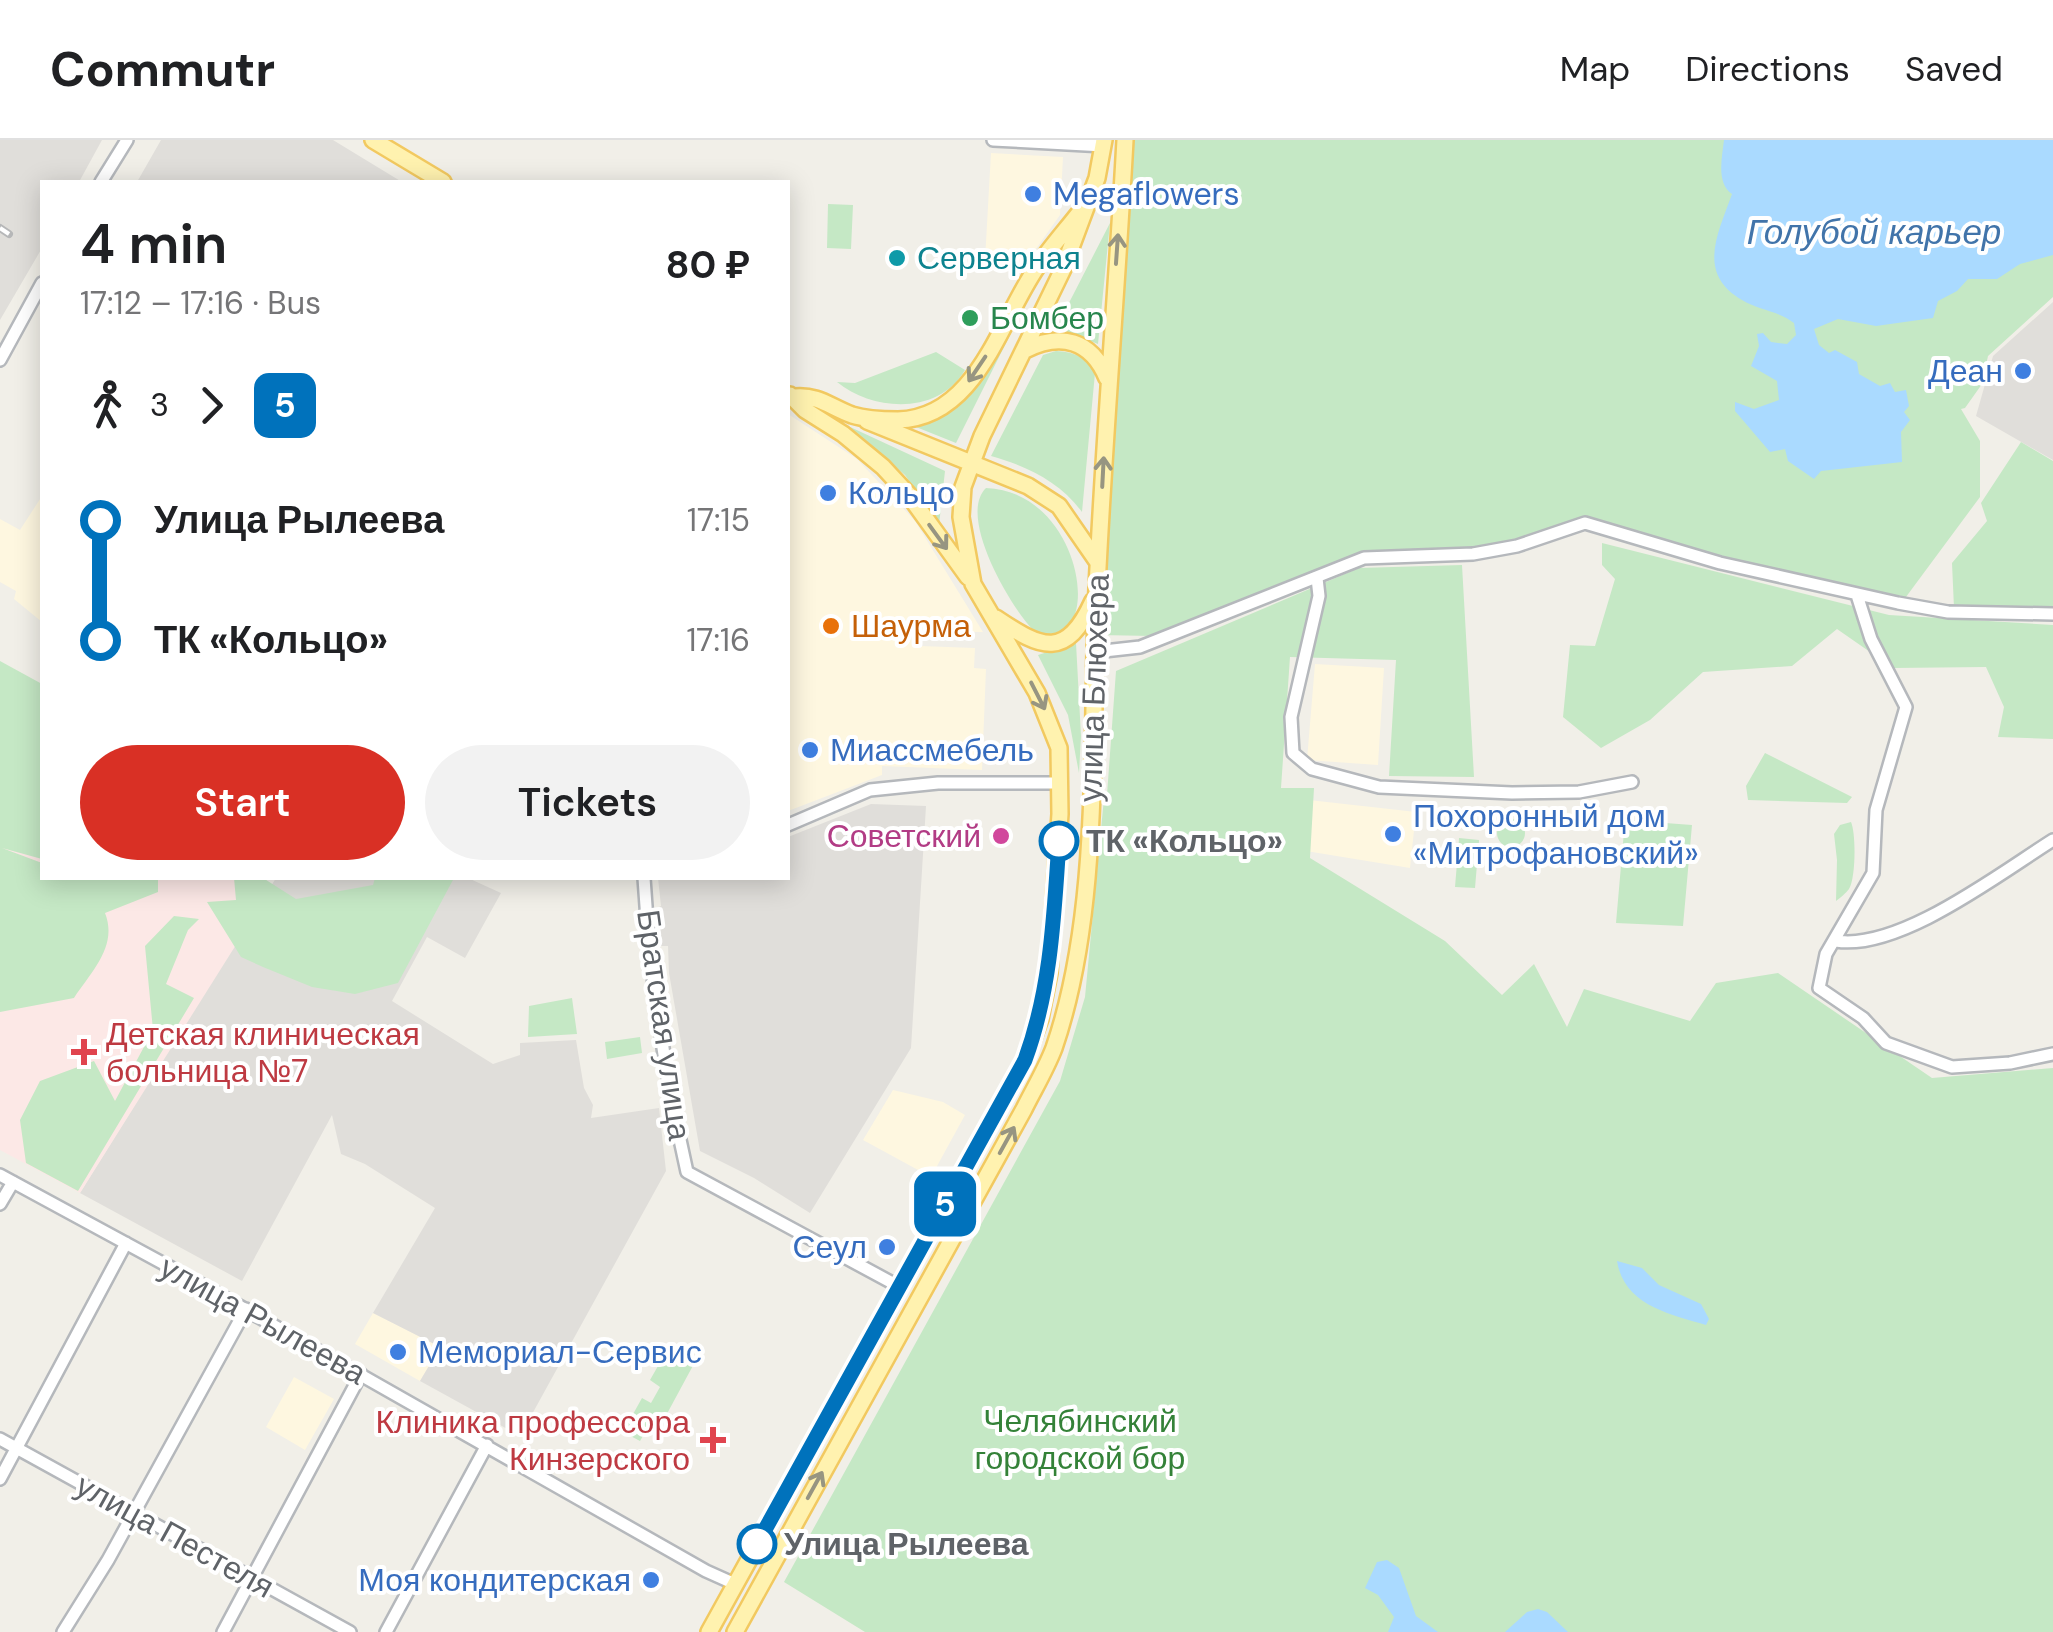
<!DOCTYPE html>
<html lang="en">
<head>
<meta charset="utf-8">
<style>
  body { margin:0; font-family:"DM Sans",sans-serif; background:#f2f2f2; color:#202124; height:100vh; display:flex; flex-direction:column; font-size:38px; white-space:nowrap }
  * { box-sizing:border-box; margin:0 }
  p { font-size:32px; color:#757577 }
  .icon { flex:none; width:55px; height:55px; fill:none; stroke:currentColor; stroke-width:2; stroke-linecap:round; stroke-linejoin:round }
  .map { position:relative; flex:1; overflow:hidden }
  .drawer { position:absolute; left:40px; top:40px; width:750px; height:700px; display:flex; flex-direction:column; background:#fff; border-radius:0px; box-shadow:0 5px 25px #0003 }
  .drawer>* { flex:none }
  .badge { padding:0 20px; border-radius:15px; font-size:35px; line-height:65px }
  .map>.badge { position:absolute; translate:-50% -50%; box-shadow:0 0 0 5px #fff }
  .legs { display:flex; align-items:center; gap:15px; height:110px; padding:0 40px; font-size:32px }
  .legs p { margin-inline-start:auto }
  .headline { display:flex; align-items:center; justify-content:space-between; height:170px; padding:0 40px }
  h1 { font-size:55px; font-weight:600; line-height:75px }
  .action { display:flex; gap:20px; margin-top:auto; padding:20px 40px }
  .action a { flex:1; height:115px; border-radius:60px; background:#d93025; color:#fff; font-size:40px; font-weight:600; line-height:115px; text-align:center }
  .action a+a { background:#f2f2f2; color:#202124 }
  ul { padding:0 40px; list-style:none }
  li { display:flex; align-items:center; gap:35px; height:120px; font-size:38px }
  li i { display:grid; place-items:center; width:15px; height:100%; margin:0 12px; background:currentColor }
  li i::after { content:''; width:25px; height:25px; margin:-12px; border:8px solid; border-radius:50%; background:#fff }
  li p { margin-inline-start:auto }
  li:first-child i { background:linear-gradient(#0000 50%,currentColor 0) }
  li:last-child i { background:linear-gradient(currentColor 50%,#0000 0) }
  header { display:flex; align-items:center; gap:60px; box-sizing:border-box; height:140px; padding:0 50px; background:#fff; border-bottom:2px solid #e0e0e0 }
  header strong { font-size:48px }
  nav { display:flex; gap:55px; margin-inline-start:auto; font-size:35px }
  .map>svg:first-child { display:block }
  .commercial { fill:#fef7e0 }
  .industrial { fill:#e0deda }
  .medical { fill:#fce8e6 }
  .green { fill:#c5e8c5 }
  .water { fill:#aadaff }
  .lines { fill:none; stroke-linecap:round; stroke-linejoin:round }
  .minor-casing { stroke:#b5b8bc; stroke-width:16 }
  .major-casing { stroke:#f2c960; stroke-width:20 }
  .minor { stroke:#fff; stroke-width:11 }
  .major { stroke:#fff2af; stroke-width:15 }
  .rail-casing { stroke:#b6b7b8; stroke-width:8 }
  .rail { stroke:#fff; stroke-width:4; stroke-dasharray:11; stroke-linecap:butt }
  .oneway { stroke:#979581 }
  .line-1-casing { stroke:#fff; stroke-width:22 }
  .line-1 { stroke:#0072bc; stroke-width:15 }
  .shop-dot { fill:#3f7fe0; stroke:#fff; stroke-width:4 }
  .culture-dot { fill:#0f9aa8; stroke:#fff; stroke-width:4 }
  .leisure-dot { fill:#2e9e5b; stroke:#fff; stroke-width:4 }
  .food-dot { fill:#e8710a; stroke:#fff; stroke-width:4 }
  .hotel-dot { fill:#d1479c; stroke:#fff; stroke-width:4 }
  .stop-1-dot { fill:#fff; stroke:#0072bc; stroke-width:5 }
  .health-dot { fill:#e0444e; stroke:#fff; stroke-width:4 }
  .labels { text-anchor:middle; stroke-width:8; stroke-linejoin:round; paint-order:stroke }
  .shop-label { font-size:32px; fill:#366cbe; stroke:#fff; text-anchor:start }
  .culture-label { font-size:32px; fill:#0d838f; stroke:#fff; text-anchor:start }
  .leisure-label { font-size:32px; fill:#27864d; stroke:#fff; text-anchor:start }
  .food-label { font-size:32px; fill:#c56008; stroke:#fff; text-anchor:start }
  .street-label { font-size:32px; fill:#5f6368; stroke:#fff }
  .hotel-label { font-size:32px; fill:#b23c85; stroke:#fff; text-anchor:end }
  .stop-label { font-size:32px; font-weight:bold; fill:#5f6368; stroke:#fff; text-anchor:start }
  .health-label { font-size:32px; fill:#be3a42; stroke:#fff; text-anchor:start }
  .park-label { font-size:32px; fill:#348238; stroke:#fff }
  .water-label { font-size:35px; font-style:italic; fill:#4174aa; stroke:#fff }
</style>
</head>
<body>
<header>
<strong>Commutr</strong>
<nav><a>Map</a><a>Directions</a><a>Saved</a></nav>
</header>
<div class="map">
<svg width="2053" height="1492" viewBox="0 0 2053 1492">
  <rect width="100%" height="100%" fill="#f1efe8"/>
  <path class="commercial" d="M991,13L1063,17L1060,75L1026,123L985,120Z
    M788,274L857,319L915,381L983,492L919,491L920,506L975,508L974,528L986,529L982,630L882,626V635L788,671Z
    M42,356V482L14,459L16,451L0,442V379L20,390Z
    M1315,524L1384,528L1378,625L1307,620Z
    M1309,660L1416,672L1410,728L1306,711Z
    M893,950L943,962L965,975L931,1037L863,1000Z
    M373,1173L441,1207L420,1241L355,1204Z
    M294,1237L334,1259L305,1310L266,1287Z"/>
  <path class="industrial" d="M0,0H102L79,42H42V108L0,180Z
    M161,0H333L402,42H137Z
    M2053,162V320L1976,276L1993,216Z
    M871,664L926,666L911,908L810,1073L754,1038L700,1011L669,833L668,806H659L657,798L653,770L661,766L658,738H788V697Z
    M276,738H468L501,753L465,818L427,797L392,861L493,924L520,915V903L576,900L584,948L593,965L591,978L659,968L666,1031L520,1296L420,1241L440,1207L373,1173L435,1068L365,1024L341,1014L332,975L242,1141L80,1053Z"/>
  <path class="medical" d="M0,706L42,719V738H260L273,746L80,1053L0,1010Z"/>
  <path class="green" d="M1133,0H2053V157L1988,216L1982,244L1965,268L1961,269L1980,301V357L1903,461L1723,419L1583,380L1516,403L1472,410L1364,415L1194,488L1152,496L1099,495Z
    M828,64L853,65L851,109L827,108Z
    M1110,83L1098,204L1078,196L1054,192Z
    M1010,187L1013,189L956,303L916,287C967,276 988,229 1010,187Z
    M1056,211C1073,212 1089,217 1095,233L1082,372C1060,342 1027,326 991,316L1043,215Z
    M936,212L965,230C939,275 874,272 837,242L855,243Z
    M848,286L945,331L939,385L905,335Z
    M2021,302L2053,321V468H1954L1952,423L1987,381L1981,363Z
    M986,348C1087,351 1108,522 1033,490C1010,466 957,376 986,348Z
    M1602,403L1889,475L2053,485V599L1998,597L2004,567L1986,527L1893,528L1837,489L1792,526L1703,532L1650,580L1601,608L1563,577L1570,505L1595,506L1615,439L1602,425Z
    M1462,425L1474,637L1389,636L1396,520L1290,517L1281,648H1314L1310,718L1445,801L1502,855L1534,824L1567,887L1584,849L1690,881L1716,843L1778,833L1932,938L2053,928V1492H865L784,1442L1060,941L1085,857L1104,658L1107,655L1116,531L1359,428Z
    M1076,503L1081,596L1079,633L1068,575L1038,515Z
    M0,521L42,544V719L2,708L42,723V738H158V752L105,773C118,806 92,831 74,858L0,872Z
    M1765,613L1852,657L1847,663L1748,660L1746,646Z
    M1497 693a14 14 0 1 1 28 0a14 14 0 1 1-28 0Z
    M1625,680L1692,685L1683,786L1616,783Z
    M1851,682C1856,693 1856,737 1849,749C1846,753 1840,758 1836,761L1837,720L1834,694L1840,685Z
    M1459,698L1479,700L1478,719L1458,717Z
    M1457,723L1477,724L1475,748L1455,747Z
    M234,738H263L296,759L373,745L375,738H454L398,843L355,854L312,847L263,827L241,817L207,762L236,760Z
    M174,776L199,779L188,790L166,844L194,858L78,1051L26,1023L20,980L40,941L94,921L115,961L153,890L145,806Z
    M572,858L577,894L528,897L529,866Z
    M640,897L642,913L607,919L605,902Z
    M670,1205L696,1220L662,1283L648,1287L640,1301L623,1292L642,1258L651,1263L660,1247L650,1240Z"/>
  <path class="water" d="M1724,0H2053V115L2020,124L1997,139H1968L1957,151L1938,161L1933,178L1876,186L1838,179L1814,189L1819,205L1829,213L1835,210L1857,222L1859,234L1880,246L1890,243L1895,252L1906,250L1909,266L1904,272L1910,280L1901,292L1902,322L1821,331L1814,339L1788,321L1785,309L1770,312L1735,271V262L1754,269L1779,260L1777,241L1751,226L1759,206L1757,194L1763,193L1771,202L1787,204L1796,195L1794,183C1779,171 1758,170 1742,160C1696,133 1718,94 1732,54C1716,43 1722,18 1724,0Z
    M1617,1121L1642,1128L1659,1145L1701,1164L1709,1179L1706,1185C1669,1174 1624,1165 1617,1121Z
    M1387,1420L1399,1428L1416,1476L1438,1492H1388L1394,1477L1378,1455L1365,1448L1377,1422Z
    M1538,1469L1547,1472L1568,1492H1505L1527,1472Z"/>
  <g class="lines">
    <g class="minor-casing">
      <path id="minor" d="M993,0L1104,6
        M101,42L127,0
        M0,220L42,143
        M1317,438L1319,456L1291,577L1293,613L1312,629L1379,647L1512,653L1579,652L1632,642
        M1857,455L1871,499L1906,567L1876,670L1873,733L1826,814L1819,848L1863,878L1886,903L1952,927L2010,923L2053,914
        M1095,512L1140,507L1364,418L1473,414L1517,406L1585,383L1720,423L1898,463L1948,472L2053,474
        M788,685L870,650L938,643H1061
        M644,738C650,837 665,935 687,1032L898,1146
        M1836,801C1899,811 1999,734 2053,700
        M0,1035L190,1138L706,1431L735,1444
        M0,1064L13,1042
        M0,1299L350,1492
        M0,1339L126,1103
        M63,1492L108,1420L246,1169
        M223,1492L361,1234
        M386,1492L487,1305"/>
    </g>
    <g class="major-casing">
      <path id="major" d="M373,0L443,42
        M1025,210C1061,192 1091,200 1107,238
        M790,255L805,270L843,294L883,327L908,354L968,437
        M795,257C819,255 830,267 852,275C865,279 885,280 898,280C977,278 1000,180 1037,127C1050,108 1066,90 1080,72
        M867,281L1028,346L1059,366L1097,421
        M996,478C1042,509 1066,520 1093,461
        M709,1492L1025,921L1040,879L1049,833L1060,674L1059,608L1037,553L973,444L961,377L963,347L982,296L1063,129L1097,38L1104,0
        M735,1492L1024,969C1034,949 1046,929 1054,908C1102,768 1090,595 1097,448C1104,298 1117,149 1125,0"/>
    </g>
    <use href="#minor" class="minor"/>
    <use href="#major" class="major"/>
    <g class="rail-casing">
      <path id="rail" d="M0,88L9,94"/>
    </g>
    <use href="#rail" class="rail"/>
  </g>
  <defs><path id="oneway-shaft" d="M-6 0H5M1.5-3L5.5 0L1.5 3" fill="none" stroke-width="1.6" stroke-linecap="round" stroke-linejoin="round" transform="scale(2.5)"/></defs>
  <g class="oneway">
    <use href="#oneway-shaft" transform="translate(1117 109) rotate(-86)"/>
    <use href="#oneway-shaft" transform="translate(977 229) rotate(124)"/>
    <use href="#oneway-shaft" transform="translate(1103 332) rotate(-87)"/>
    <use href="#oneway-shaft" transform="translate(938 397) rotate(54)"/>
    <use href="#oneway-shaft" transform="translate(1038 556) rotate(63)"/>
    <use href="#oneway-shaft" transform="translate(1007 1000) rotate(-61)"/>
    <use href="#oneway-shaft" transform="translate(815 1345) rotate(-61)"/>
  </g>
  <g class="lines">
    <g class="line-1-casing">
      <path id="line-1" d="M757,1404L1025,920C1051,849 1054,776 1059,701"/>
    </g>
    <use href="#line-1" class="line-1"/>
  </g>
  <g class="shop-dot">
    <circle cx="1033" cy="54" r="10"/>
    <circle cx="2023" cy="231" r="10"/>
    <circle cx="828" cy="353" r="10"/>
    <circle cx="810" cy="610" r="10"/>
    <circle cx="1393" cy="694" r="10"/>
    <circle cx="887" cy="1107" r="10"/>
    <circle cx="398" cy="1212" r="10"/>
    <circle cx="651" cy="1440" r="10"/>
  </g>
  <circle class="culture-dot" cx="897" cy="118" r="10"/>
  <circle class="leisure-dot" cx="970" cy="178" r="10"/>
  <circle class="food-dot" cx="831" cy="486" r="10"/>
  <circle class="hotel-dot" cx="1001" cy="696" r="10"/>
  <g class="stop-1-dot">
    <circle cx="1059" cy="701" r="18"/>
    <circle cx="757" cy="1404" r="18"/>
  </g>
  <g class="health-dot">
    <path d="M79 897h10v10h10v10h-10v10h-10v-10h-10v-10h10z"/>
    <path d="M708 1285h10v10h10v10h-10v10h-10v-10h-10v-10h10z"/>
  </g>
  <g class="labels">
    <g class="shop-label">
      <text x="1053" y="65">Megaflowers</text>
      <text x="2003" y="242" text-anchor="end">Деан</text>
      <text x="848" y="364">Кольцо</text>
      <text x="830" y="621">Миассмебель</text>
      <text x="1413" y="687">Похоронный дом<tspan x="1413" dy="37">«Митрофановский»</tspan></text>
      <text x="867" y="1118" text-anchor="end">Сеул</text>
      <text x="418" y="1223">Мемориал-Сервис</text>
      <text x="631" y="1451" text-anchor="end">Моя кондитерская</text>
    </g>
    <g class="culture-label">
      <text x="917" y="129">Серверная</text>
    </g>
    <g class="leisure-label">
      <text x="990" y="189">Бомбер</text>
    </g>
    <g class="food-label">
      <text x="851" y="497">Шаурма</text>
    </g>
    <g class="street-label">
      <text transform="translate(1094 548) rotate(-88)" y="11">улица Блюхера</text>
      <text transform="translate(664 885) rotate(82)" y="11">Братская улица</text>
      <text transform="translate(263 1180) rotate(29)" y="11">улица Рылеева</text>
      <text transform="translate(175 1396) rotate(29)" y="11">улица Пестеля</text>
    </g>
    <g class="hotel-label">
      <text x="981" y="707">Советский</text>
    </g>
    <g class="stop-label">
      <text x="1086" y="712">ТК «Кольцо»</text>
      <text x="784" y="1415">Улица Рылеева</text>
    </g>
    <g class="health-label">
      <text x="106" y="905">Детская клиническая<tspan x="106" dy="37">больница №7</tspan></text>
      <text x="690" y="1293" text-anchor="end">Клиника профессора<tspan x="690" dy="37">Кинзерского</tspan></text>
    </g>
    <g class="park-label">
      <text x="1080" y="1292">Челябинский<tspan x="1080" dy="37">городской бор</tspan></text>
    </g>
    <g class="water-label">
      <text x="1874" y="104">Голубой карьер</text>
    </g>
  </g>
</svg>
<b class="badge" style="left:945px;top:1064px;background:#0072bc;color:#fff">5</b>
<section class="drawer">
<div class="headline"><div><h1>4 min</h1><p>17:12 – 17:16 · Bus</p></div><b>80 ₽</b></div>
<div class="legs"><svg class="icon" aria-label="walk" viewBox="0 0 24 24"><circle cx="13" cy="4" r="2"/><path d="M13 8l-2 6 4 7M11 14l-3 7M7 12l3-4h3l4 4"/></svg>3<svg class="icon" aria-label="forward" viewBox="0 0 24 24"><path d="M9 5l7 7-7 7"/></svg><b class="badge" style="background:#0072bc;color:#fff">5</b></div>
<ul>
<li><i style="color:#0072bc"></i><b>Улица Рылеева</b><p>17:15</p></li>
<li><i style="color:#0072bc"></i><b>ТК «Кольцо»</b><p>17:16</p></li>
</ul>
<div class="action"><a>Start</a><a>Tickets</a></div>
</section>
</div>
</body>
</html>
